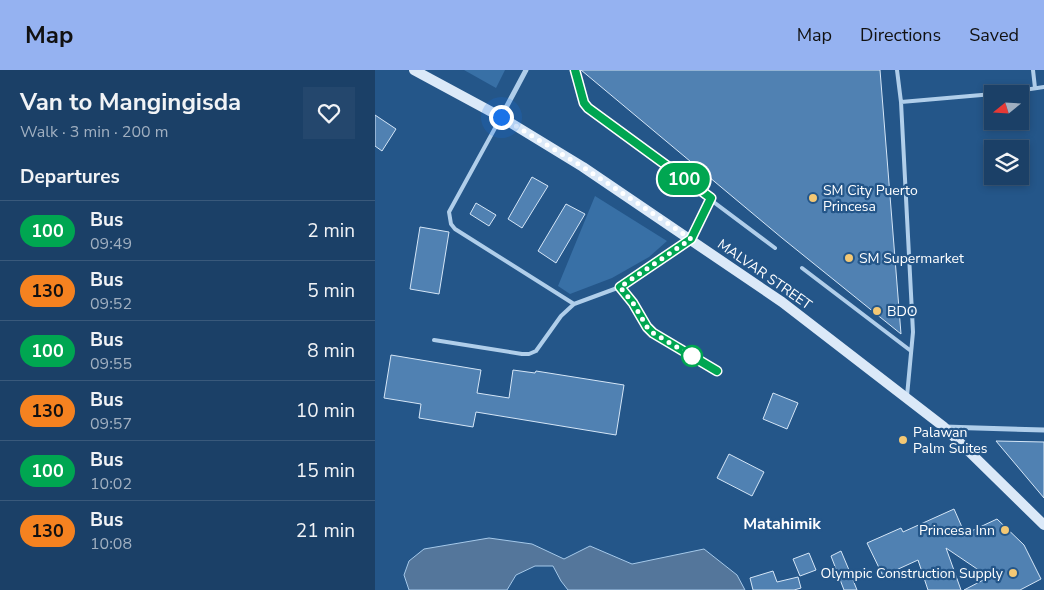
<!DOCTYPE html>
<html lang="en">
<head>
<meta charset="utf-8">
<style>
  body { margin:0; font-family:"Nunito Sans",sans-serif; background:#24476d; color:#f1f3f6; height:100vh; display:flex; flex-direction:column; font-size:19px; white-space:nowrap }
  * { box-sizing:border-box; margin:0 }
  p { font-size:16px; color:#a0afc0 }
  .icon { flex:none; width:28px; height:28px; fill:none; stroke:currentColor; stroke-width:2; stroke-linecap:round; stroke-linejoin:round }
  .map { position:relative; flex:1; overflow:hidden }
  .side { display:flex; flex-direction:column; background:#1b4067; width:375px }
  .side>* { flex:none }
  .badge { padding:0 10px; border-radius:16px; font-size:18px; line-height:32px }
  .needle { width:32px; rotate:252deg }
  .fabs { position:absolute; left:609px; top:15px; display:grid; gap:10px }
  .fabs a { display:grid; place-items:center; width:45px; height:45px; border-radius:0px; background:#1b4067; box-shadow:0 2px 8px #0003,0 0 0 1px #39597b; font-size:25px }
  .you { position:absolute; width:25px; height:25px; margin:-12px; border:4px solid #fff; border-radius:50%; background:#1a73e8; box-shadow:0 0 0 8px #1a73e833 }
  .map>.badge { position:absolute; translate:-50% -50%; box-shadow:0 0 0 2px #fff }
  h2 { padding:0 20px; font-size:19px; line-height:45px }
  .round { display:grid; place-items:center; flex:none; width:52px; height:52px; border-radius:0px; background:#24476d }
  .summary { display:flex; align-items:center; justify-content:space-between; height:85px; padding:0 20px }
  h1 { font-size:24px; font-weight:700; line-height:38px }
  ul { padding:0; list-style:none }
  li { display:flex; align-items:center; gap:15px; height:60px; padding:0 20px; border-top:1px solid #39597b }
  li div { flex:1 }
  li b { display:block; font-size:19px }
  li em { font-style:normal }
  li .badge { min-width:55px; font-weight:700; text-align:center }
  header { display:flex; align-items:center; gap:30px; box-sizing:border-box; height:70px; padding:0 25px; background:#95b2f1; color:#111 }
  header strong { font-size:24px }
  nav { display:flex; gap:28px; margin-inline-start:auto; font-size:18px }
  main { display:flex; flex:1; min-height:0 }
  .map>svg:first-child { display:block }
  .green { fill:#3870a6 }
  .water { fill:#54769b; stroke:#a5c9ea }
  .building { fill:#5081b2; stroke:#d5e6f7 }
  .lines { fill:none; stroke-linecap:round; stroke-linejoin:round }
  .lane { stroke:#b0ceea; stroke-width:4 }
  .street { stroke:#b0ceea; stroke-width:5 }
  .secondary { stroke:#dbe9f8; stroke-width:10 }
  .line-casing { stroke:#fff; stroke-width:11 }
  .line { stroke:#00a651; stroke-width:8 }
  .walk { stroke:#fff; stroke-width:5; stroke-dasharray:0 9 }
  .poi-dot { fill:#f4c874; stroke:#245689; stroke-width:2 }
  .stop-dot { fill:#fff; stroke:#00a651; stroke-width:2.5 }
  .labels { text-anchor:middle; stroke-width:4.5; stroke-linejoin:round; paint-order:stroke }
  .poi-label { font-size:14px; fill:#fff; stroke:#245689; text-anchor:start }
  .street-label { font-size:14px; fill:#fff; stroke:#245689 }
  .quarter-label { font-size:16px; font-weight:bold; fill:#fff; stroke:#245689 }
</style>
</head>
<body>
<header>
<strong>Map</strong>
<nav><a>Map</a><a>Directions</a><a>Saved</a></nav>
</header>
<main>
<section class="side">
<div class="summary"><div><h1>Van to Mangingisda</h1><p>Walk · 3 min · 200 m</p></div><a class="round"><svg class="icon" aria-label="heart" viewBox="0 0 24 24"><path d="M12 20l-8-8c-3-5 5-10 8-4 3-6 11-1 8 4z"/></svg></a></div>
<h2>Departures</h2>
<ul>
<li><span class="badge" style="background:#00a651;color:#fff">100</span><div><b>Bus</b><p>09:49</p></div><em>2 min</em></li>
<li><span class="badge" style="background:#f58220;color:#111">130</span><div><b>Bus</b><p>09:52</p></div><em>5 min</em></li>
<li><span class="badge" style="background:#00a651;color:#fff">100</span><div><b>Bus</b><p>09:55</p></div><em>8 min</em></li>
<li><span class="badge" style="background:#f58220;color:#111">130</span><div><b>Bus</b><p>09:57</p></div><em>10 min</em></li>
<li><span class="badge" style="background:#00a651;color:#fff">100</span><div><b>Bus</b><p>10:02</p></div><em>15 min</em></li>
<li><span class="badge" style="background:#f58220;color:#111">130</span><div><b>Bus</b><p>10:08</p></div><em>21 min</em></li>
</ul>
</section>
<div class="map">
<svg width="669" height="520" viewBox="0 0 669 520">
  <rect width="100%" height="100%" fill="#245689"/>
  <path class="green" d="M89,0H130L121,18Z
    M220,126L292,171L274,187L237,208L195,224L183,216Z"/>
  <path class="water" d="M114,468L157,474L189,489L215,476L257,494L329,479L362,505L370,520H193L186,511L178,496H160L141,505L132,520H34L29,505L34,491L49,479Z"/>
  <path class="building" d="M206,0H505L526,264L407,168Z
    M0,45L21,59L7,81L0,76Z
    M157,107L173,116L147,158L133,149Z
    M101,133L121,145L114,156L95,144Z
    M191,134L210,144L181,193L163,181Z
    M45,157L74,162L64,224L35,219Z
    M16,285L106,300L102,323L134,328L138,300L160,303L161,301L249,315L241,365L101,342L98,357L44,348L46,334L9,328Z
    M398,323L423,333L412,359L388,349Z
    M621,371L669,372V428Z
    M354,384L389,402L377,426L342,408Z
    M579,439L590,464L622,449L649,475L666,509L645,520H589L614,507L571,478L586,520H553L543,490L508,506L492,473L526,458L528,462Z
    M466,481L474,500L482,520H469L456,486Z
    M434,483L441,500L425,506L418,489Z
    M398,501L402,512L423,507L426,518L419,520H378L375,508Z"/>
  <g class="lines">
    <path class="lane" d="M200,0L209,33L213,38L400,178
      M522,0L526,32L538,262L532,326
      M658,0L660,18
      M623,24L669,17
      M526,32L618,24
      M125,49L74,142L76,154L80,159L199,234
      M427,198L536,281
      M245,217L258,233L272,257L278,263L342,301
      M59,270L147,284H154L161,281L186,246L199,234L245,217L316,169L336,128"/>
    <path class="street" d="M126,47L151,0
      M569,357L669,360"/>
    <path class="secondary" d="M39,0L126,47L208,97L407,232L569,357L669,455"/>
  </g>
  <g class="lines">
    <g class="line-casing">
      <path id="line" d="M200,0L209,33L213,38L336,128L316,169L245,217L258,233L272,257L278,263L342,301"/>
    </g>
    <use href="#line" class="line"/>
    <path class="walk" d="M126,47L208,97L316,169L245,217L258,233L272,257L278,263L317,286"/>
  </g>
  <g class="poi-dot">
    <circle cx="438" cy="128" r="5"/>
    <circle cx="474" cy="188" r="5"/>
    <circle cx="502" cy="241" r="5"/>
    <circle cx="528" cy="370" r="5"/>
    <circle cx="630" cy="460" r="5"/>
    <circle cx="638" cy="503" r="5"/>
  </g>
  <circle class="stop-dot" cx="317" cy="286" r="10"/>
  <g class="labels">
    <g class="poi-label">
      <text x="448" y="125">SM City Puerto<tspan x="448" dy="16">Princesa</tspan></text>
      <text x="484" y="193">SM Supermarket</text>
      <text x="512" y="246">BDO</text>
      <text x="538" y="367">Palawan<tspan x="538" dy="16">Palm Suites</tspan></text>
      <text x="620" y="465" text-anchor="end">Princesa Inn</text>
      <text x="628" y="508" text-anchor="end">Olympic Construction Supply</text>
    </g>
    <g class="street-label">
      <text transform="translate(390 204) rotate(35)" y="5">MALVAR STREET</text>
    </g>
    <g class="quarter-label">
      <text x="407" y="459">Matahimik</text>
    </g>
  </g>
</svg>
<div class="fabs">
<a><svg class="needle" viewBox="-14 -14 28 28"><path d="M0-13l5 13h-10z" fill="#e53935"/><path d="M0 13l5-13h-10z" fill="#a0afc0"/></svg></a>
<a><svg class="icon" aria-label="layers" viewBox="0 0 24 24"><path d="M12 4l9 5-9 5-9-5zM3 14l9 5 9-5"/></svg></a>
</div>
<div class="you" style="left:126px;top:47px"></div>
<b class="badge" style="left:309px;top:109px;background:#00a651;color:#fff">100</b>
</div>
</main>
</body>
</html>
